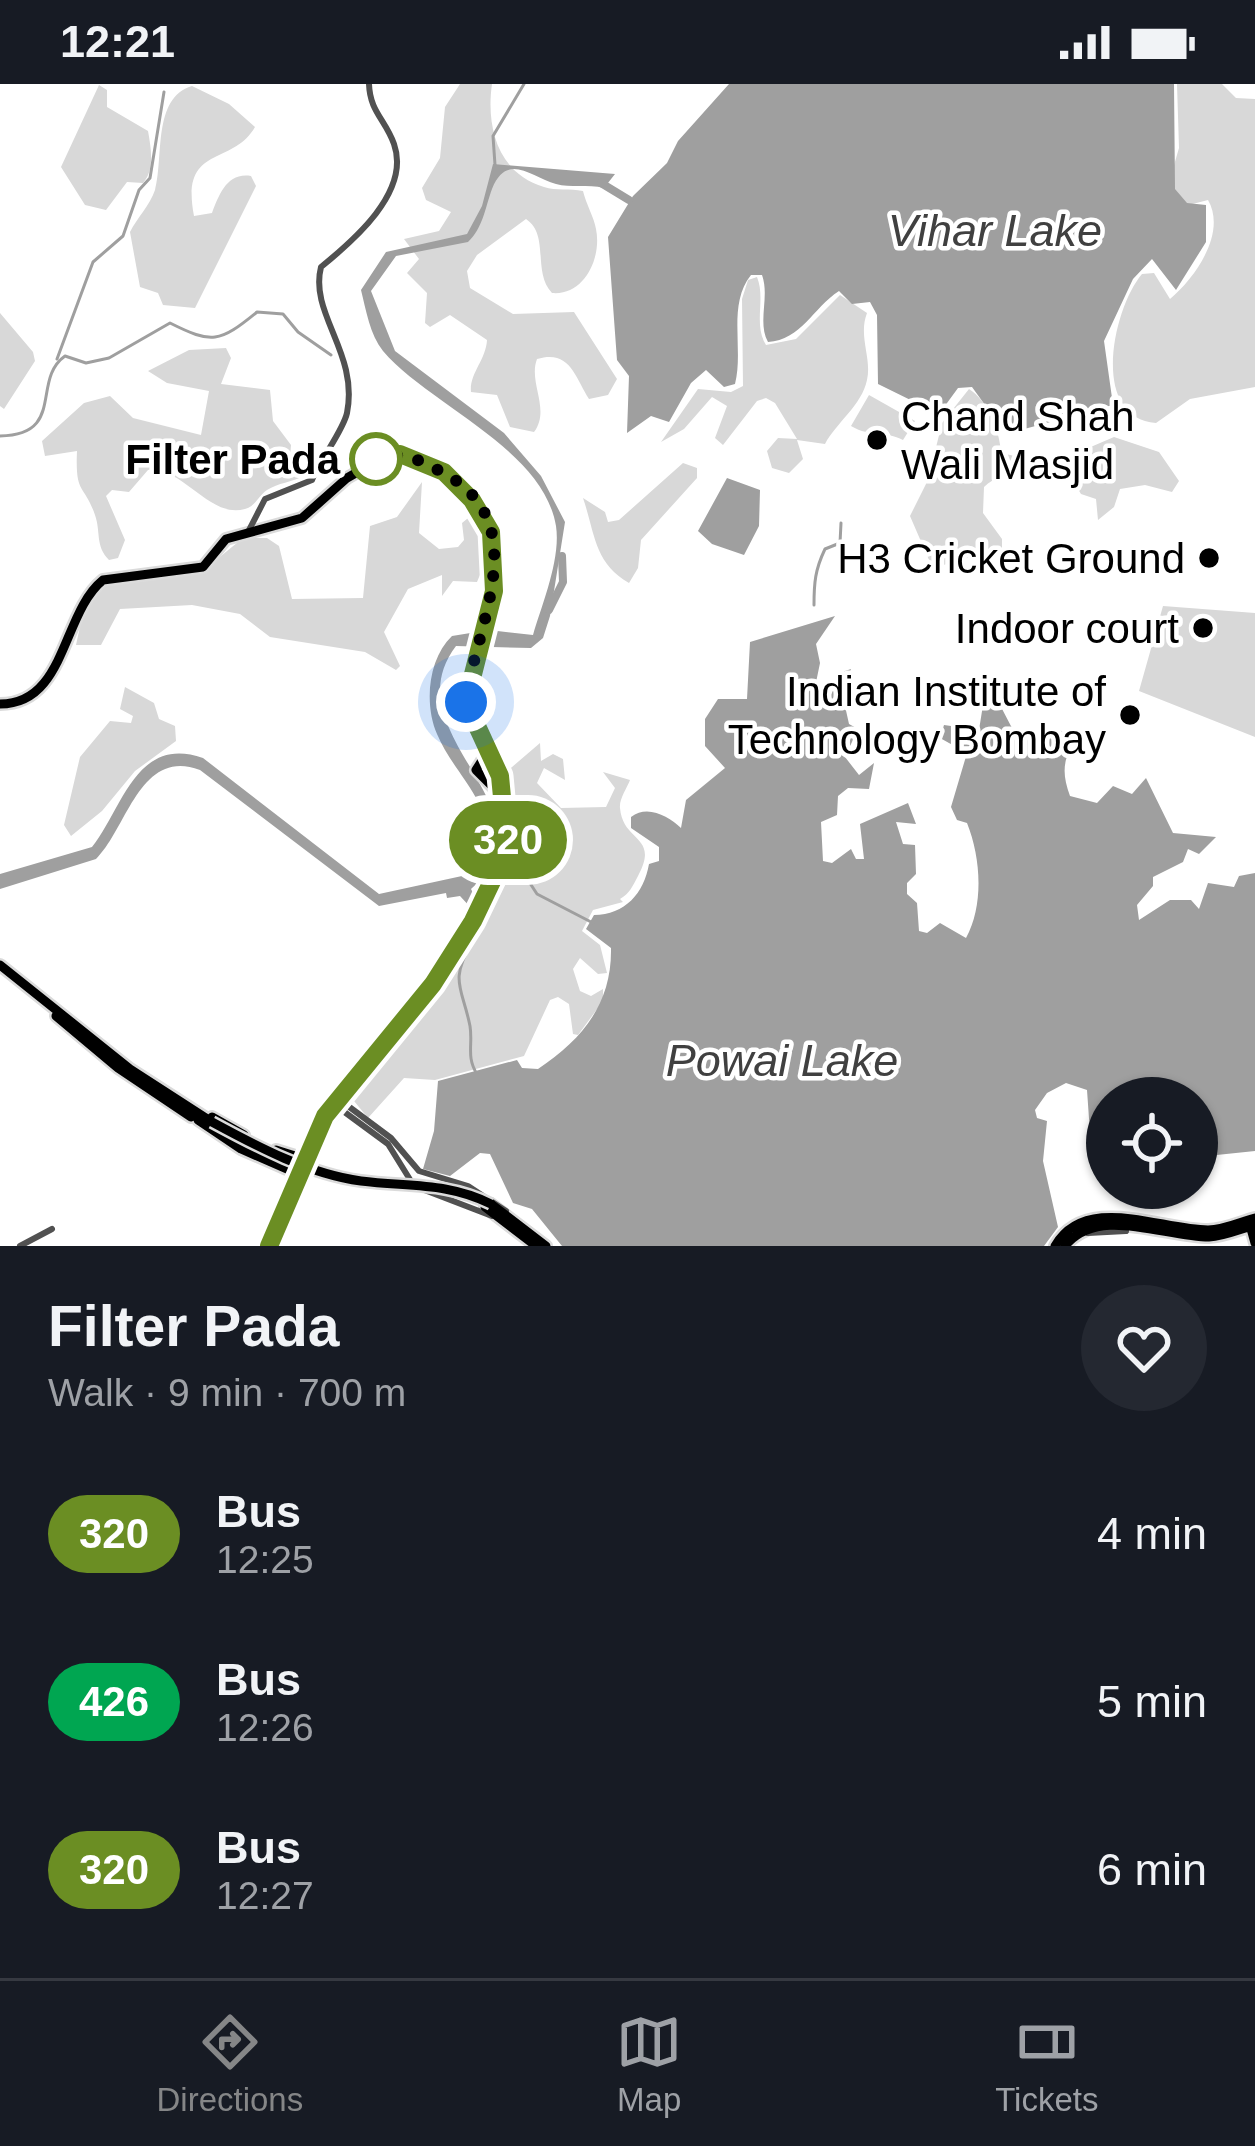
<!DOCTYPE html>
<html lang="en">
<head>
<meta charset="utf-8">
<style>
  body { margin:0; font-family:Helvetica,sans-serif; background:#242831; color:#f1f3f6; height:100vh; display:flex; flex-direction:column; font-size:45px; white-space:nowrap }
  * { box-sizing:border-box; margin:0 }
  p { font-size:39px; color:#9ea1a6 }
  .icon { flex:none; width:66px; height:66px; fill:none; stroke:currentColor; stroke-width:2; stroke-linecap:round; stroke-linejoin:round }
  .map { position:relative; height:1162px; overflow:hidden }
  .panel { display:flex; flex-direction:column; background:#171b24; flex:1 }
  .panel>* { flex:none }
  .badge { padding:0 24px; border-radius:39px; font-size:42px; line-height:78px }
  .tools { position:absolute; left:1086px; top:993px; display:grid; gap:24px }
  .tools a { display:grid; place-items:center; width:132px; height:132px; border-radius:50%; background:#171b24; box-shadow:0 3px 9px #0004; font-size:60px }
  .you { position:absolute; width:60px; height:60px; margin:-30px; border:9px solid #fff; border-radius:50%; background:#1a73e8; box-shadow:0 0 0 18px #1a73e833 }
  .map>.badge { position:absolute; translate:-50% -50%; box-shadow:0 0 0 6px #fff }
  .round { display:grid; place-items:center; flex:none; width:126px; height:126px; border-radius:63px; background:#242831 }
  .summary { display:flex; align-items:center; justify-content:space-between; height:204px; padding:0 48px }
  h1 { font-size:57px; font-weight:700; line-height:90px }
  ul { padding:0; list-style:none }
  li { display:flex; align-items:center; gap:36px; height:168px; padding:0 48px }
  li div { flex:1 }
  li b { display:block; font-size:45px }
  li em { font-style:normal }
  li .badge { min-width:132px; font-weight:700; text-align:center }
  .status { display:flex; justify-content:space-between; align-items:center; height:84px; padding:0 60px; background:#171b24; direction:ltr }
  .status svg { height:33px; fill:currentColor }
  .dock { display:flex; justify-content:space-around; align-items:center; height:168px; border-top:3px solid #363941; background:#171b24; font-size:33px; color:#9ea1a6 }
  .dock a { display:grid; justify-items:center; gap:6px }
  .dock .active { color:#858687 }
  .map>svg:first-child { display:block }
  .green { fill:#d8d8d8 }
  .water { fill:#9f9f9f }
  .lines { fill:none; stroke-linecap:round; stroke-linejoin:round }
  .stream { stroke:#9f9f9f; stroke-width:3 }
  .river { stroke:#9f9f9f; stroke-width:8 }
  .major-casing { stroke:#dbdbdb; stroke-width:14 }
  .minor { stroke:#515151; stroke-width:6 }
  .major { stroke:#000; stroke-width:9 }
  .major-bridge-casing { stroke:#dbdbdb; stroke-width:14; stroke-linecap:butt }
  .major-bridge { stroke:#000; stroke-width:9 }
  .line-casing { stroke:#fff; stroke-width:27 }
  .line { stroke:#6b8e23; stroke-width:18 }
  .walk { stroke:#000; stroke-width:12; stroke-dasharray:0 21.6 }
  .poi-dot { fill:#000; stroke:#fff; stroke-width:4.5 }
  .stop-dot { fill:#fff; stroke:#6b8e23; stroke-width:6 }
  .labels { text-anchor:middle; stroke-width:9; stroke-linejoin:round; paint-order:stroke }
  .poi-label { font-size:42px; fill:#000; stroke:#fff; text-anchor:end }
  .stop-label { font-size:42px; font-weight:bold; fill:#000; stroke:#fff; text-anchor:end }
  .water-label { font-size:45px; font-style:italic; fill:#404040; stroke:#fff }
</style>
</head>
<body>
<div class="status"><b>12:21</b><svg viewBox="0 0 49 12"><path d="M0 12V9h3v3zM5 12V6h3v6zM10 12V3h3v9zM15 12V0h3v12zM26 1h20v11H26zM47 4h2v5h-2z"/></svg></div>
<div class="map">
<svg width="1255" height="1162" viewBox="0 0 1255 1162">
  <rect width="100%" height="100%" fill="#fff"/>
  <path class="green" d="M460,0H492C486,42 497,89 544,103C556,107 570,104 583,107C586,120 594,133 596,145C602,174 584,212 552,209C532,188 550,151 526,135L477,171L467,187L470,204L513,230L574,228L617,295L608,311L589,315C575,293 570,265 537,275C528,299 551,325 534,348L510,343L497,311L471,308C469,290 486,276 487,256L450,231L430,243L425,239L427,209L407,189L419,175L404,155L439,147L451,128L426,116L422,104L440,74L445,23Z
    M1177,0H1222L1236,14L1255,15V303L1190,315L1156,339C1089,334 1113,224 1142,190L1154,189L1170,215C1195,194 1227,149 1208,116L1177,124L1172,88L1179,64Z
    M99,1L107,6V23L148,47C151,64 155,86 143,99L127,98L106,126L85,121L61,83Z
    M192,2L229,20L255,43C232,83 180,60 194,132L212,129C219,111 227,88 251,92L256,102L195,224L163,221L158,209L140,203L130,148C137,134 150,121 155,106C164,74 152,14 192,2Z
    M757,193C766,215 753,240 766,261L796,255L840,211L867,229C858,252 872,274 867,296C862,321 836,339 825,360L797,356L803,375L789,389L772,384L767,367L778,354L797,355L775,319L766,314L757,317L723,361L715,354L727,322L712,313L684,345L661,358L698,305L731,308L743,302L742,215L748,196Z
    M0,229L33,268L35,277L4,325L0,322Z
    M226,264L231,274L221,300L270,306L273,337L291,361L290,373L306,384L304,392C292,398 278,399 267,406C258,412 256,422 245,425C209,435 184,383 148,386L129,408L112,406L106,412L125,456L118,474L109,476C95,462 101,448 95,431C84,399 75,412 77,367L45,372L42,357L84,319L110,312L133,334L201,351L209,307L167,299L148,287L189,266Z
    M969,305C988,317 1000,347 1001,369L1023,374L1026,381C1013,393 997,390 984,403L983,429L1002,455V464L940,482L929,476L910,432L928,396L942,339Z
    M869,311L915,337L903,356C883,346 872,354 851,342Z
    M1114,353L1159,368L1179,397L1172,408L1145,401L1120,405L1114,423L1098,436L1096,415L1081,410L1075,400L1087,384L1086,365Z
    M683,379L697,384V394L641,456L638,484L629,499C594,479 595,449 583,414L605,428L608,438L619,436Z
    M422,398L419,449L439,465L458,463L464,456L462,439L473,430C485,451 488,476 477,498L453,497L442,512V491L408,505L384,548L400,582L396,586L365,568L270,553L240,530L192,521L120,525L101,561H76L83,529L103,502L205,485L243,454H267L279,462L292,515L363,514L370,442L397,433Z
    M1163,522L1255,529V653L1139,607Z
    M125,603L154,619L159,635L175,642L176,657L135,687L102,727L71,752L64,741L80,673L110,637L131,639L133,632L120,625Z
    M540,659L541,677L553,670L563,675L565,696L544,684L537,699L561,724L606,723L615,704L603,688L630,696C627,704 619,715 620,724C623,759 660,751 638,792C632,803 630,809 620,815L623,818L593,826L582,847L600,861L607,889L598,890L580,874L573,885L580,907L591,912L603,905V917L578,951L573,950L569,920L558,913L550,916L524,972L435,996L404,994L368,1034L354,1017L353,1006L421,929L519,767L505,689Z"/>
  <path class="water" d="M729,0H1174L1175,105L1187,119L1206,121V158L1176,206L1152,175L1133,195L1104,257L1113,321L1006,350L972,303L958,304L939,330L878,300L877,231L870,218L852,220L839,207C813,224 801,256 768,258C757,238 770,213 762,191H751C727,221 744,265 735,300L724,303L706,286L691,299L669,338L651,332L627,349L629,292L617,276L608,153L633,112L667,79L678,57Z
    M493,80L615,90L604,104C588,100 570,104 556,100C532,94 507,67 492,105C485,124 483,144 468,158L396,172L371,207L395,267L504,349L541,392L565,438L550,532L543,554L531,564L456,562C389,650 562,727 471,805L477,817L472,825L460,812L447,814L446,809L379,822L200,686C140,663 127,745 96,775L0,805V790L92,763C122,726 136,650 203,674L379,810L462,792L481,778C501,721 457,697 437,650C424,620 428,575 452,552L489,546L533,551C542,520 561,475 556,442C543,364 429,321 383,267C370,251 366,226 361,206L386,168L467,150L482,122Z
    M727,394L760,406L759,442L744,471L712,460L698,447Z
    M835,532L816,560L820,579L813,613L828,617L842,588L851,585L843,613L849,640L858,645L845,673L859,691L874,679L869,705L848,704L838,712L837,731L821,738L823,777L832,779L851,765L856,775H864L860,740L908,719L916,740L896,738L903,760L915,761L916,790L907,799V810L917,819L919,847L927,849L940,839L966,854C984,821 981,774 967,739L957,736L951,723L967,669L940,654L944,641L979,646L986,602L999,603L1000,621L1013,646L1050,653L1055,645L1078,652C1063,674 1061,687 1070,712L1097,719L1113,702L1132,710L1146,694L1173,749L1216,753L1199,770L1188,765L1183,778L1153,793V802L1137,821L1139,836L1170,816H1191L1199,825L1208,799L1234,803L1239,792L1255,789V1067L1207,1072L1197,1085V1014H1107V1076L1091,1063L1087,1006L1066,999L1047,1009L1035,1026L1037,1034L1047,1037L1043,1077L1058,1143L1044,1162H562L532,1125L513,1119L490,1070L480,1069L450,1092L423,1085L434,1047L438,997L517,976L522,984L538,985C583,955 612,919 611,864L586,845L594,831C625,831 644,809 649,780L659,777V763L631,744V733C648,720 669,733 681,744L686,716L725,684L705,662V635L718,615H747L750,558Z"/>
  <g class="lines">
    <path class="stream" d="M495,81L493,52L524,0
      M57,275L93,178L123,152L139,106L150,94L164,8
      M0,352C66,351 31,296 65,272L86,279L109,274L170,239C212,260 219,259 257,228L283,230L298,248L331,271
      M814,521C814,499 815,486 825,465L840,459L841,439
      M507,787L524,790L537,810L593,839
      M472,858C449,898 462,902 470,942C473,960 466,973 477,990"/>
    <path class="river" d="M601,99L629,116
      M549,526L563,498L562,472"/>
    <g class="major-casing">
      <path id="major" d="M0,620C66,620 62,529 103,496L203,483L226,455L302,434L347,394L389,370L412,374L460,401L485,434L495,467L493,507L466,618L499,692L507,775L479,838L440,900L328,1038L275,1162
        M490,664L476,686L502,712
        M0,881L130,985L212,1038
        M56,932L118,984L191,1033
        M212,1033L244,1051
        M198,1036L241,1065L305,1093
        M321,1038L431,902
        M276,1066L311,1077
        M491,1120L546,1162
        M485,1123L536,1162
        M1250,1141L1255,1159
        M1055,1162C1086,1109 1160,1146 1208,1146C1224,1146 1240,1138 1255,1134
        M1065,1162C1098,1121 1164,1153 1209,1153C1225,1152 1240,1145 1255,1141"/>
    </g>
    <path class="minor" d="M248,448L265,415L312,396C321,374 343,347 347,329C359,269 309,230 321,183C353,157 411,108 394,60C385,35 370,28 369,0
      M344,1019L391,1054L419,1087L468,1102L506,1127
      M339,1024L388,1060L414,1102L492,1132
      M1088,1149L1126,1147
      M20,1162L52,1145"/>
    <use href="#major" class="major"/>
    <g class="major-bridge-casing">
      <path id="major-bridge" d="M212,1038C258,1063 309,1090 361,1097C408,1103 447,1098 491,1120"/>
    </g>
    <use href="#major-bridge" class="major-bridge"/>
  </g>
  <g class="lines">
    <g class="line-casing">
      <path id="line" d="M269,1162L325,1032L433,900L473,837L507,766L500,692L466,618L494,507L491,448L472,416L444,388L400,370L371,378"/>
    </g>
    <use href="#line" class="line"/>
    <path class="walk" d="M376,375C398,366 418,375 438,386C539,436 475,540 466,618"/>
  </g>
  <g class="poi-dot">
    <circle cx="877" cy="356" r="12"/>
    <circle cx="1209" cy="474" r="12"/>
    <circle cx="1203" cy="544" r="12"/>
    <circle cx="1130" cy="631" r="12"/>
  </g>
  <circle class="stop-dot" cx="376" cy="375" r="24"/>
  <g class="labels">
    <g class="poi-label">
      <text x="901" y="347" text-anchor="start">Chand Shah<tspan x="901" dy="48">Wali Masjid</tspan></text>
      <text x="1185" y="489">H3 Cricket Ground</text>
      <text x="1179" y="559">Indoor court</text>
      <text x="1106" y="622">Indian Institute of<tspan x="1106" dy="48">Technology Bombay</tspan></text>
    </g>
    <g class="stop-label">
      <text x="340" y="390">Filter Pada</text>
    </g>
    <g class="water-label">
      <text x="995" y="162">Vihar Lake</text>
      <text x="782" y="992">Powai Lake</text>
    </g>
  </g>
</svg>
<div class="tools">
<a><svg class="icon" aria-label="locate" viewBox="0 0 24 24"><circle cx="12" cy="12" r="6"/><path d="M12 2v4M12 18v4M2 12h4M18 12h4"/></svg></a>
</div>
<div class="you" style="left:466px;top:618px"></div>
<b class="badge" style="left:508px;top:756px;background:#6b8e23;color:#fff">320</b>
</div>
<section class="panel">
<div class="summary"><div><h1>Filter Pada</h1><p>Walk · 9 min · 700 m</p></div><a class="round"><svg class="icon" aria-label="heart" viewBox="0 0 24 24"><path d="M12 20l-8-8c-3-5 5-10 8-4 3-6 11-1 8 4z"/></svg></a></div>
<ul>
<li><span class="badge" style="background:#6b8e23;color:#fff">320</span><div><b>Bus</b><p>12:25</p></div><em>4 min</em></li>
<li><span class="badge" style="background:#00a651;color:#fff">426</span><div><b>Bus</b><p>12:26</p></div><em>5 min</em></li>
<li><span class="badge" style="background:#6b8e23;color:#fff">320</span><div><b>Bus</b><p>12:27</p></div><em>6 min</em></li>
</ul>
</section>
<nav class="dock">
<a class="active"><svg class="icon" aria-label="directions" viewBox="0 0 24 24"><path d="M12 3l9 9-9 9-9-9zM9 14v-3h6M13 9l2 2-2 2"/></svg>Directions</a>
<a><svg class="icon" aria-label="map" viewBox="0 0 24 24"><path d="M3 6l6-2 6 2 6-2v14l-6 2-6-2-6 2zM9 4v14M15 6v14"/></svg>Map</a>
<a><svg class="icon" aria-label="tickets" viewBox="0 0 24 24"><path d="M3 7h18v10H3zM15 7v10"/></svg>Tickets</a>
</nav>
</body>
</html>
